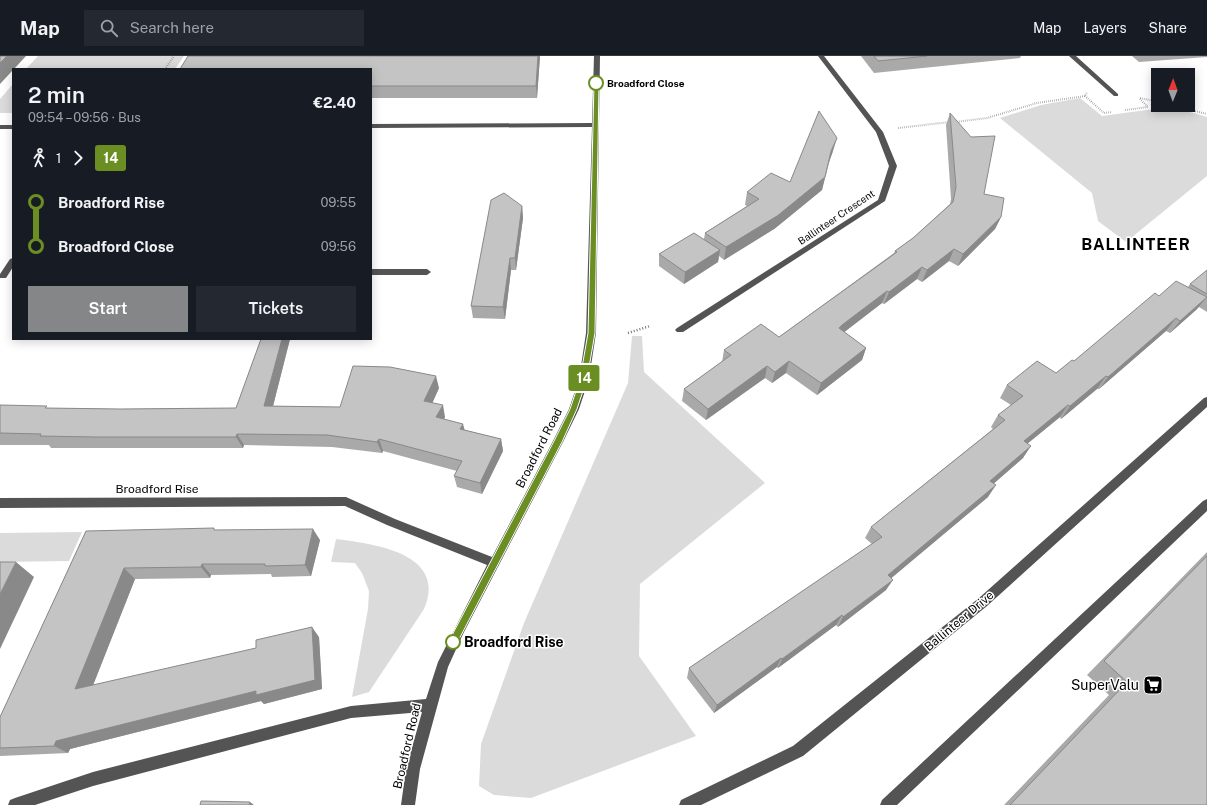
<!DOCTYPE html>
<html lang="en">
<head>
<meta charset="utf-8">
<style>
  body { margin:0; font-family:"Public Sans",sans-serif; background:#242831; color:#f1f3f6; height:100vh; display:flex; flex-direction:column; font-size:15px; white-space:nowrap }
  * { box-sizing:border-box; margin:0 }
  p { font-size:13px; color:#9ea1a6 }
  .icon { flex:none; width:22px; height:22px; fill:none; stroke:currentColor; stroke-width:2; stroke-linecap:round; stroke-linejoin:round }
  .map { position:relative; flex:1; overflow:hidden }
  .details { position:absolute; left:12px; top:12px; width:360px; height:272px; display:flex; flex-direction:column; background:#171b24; border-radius:0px; box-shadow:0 2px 10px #0003 }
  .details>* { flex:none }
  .badge { padding:0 8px; border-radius:3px; font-size:14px; line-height:26px }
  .needle { width:26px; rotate:1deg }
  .tools { position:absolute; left:1151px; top:12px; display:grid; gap:8px }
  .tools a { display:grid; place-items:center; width:44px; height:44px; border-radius:0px; background:#171b24; box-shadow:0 2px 10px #0003; font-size:20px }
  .map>.badge { position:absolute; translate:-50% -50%; box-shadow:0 0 0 2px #fff }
  .legs { display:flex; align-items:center; gap:6px; height:44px; padding:0 16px; font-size:13px }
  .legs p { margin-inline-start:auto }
  .headline { display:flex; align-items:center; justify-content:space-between; height:68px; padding:0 16px }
  h1 { font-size:22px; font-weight:600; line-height:30px }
  .button { display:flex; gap:8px; margin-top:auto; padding:8px 16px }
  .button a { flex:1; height:46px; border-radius:0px; background:#858687; color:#fff; font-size:16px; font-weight:600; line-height:46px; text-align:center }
  .button a+a { background:#242831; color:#f1f3f6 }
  ul { padding:0 16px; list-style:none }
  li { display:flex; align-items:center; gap:14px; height:44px; font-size:15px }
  li i { display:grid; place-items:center; width:6px; height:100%; margin:0 5px; background:currentColor }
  li i::after { content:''; width:10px; height:10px; margin:-5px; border:3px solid; border-radius:50%; background:#171b24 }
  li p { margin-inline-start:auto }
  li:first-child i { background:linear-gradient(#0000 50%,currentColor 0) }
  li:last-child i { background:linear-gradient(currentColor 50%,#0000 0) }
  header { display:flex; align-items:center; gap:24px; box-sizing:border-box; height:56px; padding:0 20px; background:#171b24; border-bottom:1px solid #363941 }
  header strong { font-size:19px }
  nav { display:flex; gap:22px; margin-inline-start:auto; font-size:14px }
  .search { width:280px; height:36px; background:#242831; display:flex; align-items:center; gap:10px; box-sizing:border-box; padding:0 14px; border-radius:0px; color:#9ea1a6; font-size:15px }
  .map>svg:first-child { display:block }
  .green { fill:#dbdbdb }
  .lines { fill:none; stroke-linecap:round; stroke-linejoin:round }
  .path-far1 { stroke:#767676; stroke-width:2; stroke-dasharray:0.5 1.5; stroke-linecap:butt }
  .path { stroke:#767676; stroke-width:2.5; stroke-dasharray:1 2; stroke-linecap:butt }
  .minor { fill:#545454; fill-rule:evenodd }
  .wall { fill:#a9a9a9 }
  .shaded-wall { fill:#898989 }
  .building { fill:#c4c4c4; stroke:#898989 }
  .line-1 { fill:#6b8e23; stroke:#fff }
  .stop-1-dot { fill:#fff; stroke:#6b8e23; stroke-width:2 }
  .labels { text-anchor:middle; stroke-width:3; stroke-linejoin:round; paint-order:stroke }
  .far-stop-label { font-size:10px; font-weight:bold; fill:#000; stroke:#fff; text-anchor:start }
  .far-street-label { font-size:10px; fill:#000; stroke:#fff }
  .street-label { font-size:12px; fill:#000; stroke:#fff }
  .near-stop-label { font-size:14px; font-weight:bold; fill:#000; stroke:#fff; text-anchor:start }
  .near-poi-label { font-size:14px; fill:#000; stroke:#fff; text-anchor:end }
  .district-label { font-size:16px; font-weight:bold; letter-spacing:1px; fill:#000; stroke:#fff }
</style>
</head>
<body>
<header>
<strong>Map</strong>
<div class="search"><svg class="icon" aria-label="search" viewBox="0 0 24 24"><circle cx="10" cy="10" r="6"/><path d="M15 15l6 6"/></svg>Search here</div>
<nav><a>Map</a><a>Layers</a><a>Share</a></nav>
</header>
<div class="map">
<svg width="1207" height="749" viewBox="0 0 1207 749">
  <rect width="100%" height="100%" fill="#fff"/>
  <path class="green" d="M38,0H184L175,13H26Z
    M13,28V57H0V43Z
    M1080,42L1102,60L1154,53L1150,48L1190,56L1207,61V120L1126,186L1098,165L1092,137L1000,62L1041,49Z
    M632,280H642L644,316L765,427L640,528L639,600L696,680L531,742L494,739L479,730L481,688L524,567L628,327Z
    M82,476L69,505L0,506V477Z
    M336,483C374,488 448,497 424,553L369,636L352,641L368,553L369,535L362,517L355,507L331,506Z"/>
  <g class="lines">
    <path class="path-far1" d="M165,13L174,0
      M1085,40L1104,57L1112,56
      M1140,42L1158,46
      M1170,49L1207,58
      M1125,54L1148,51L1139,42
      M955,66L987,62L1037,47L1085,40L1087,36
      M898,72L950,66"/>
    <path class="path" d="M628,277L650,270"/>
    <path class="minor" d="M594,0H600L596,277L589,323L579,353L563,386L463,578L448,611L420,713L415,749H401L406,713L422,656L351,662L93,730L35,749H8L10,744L15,742L93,716L351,650L426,643L438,606L487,509L387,469L345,450L0,452V442L346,441L395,463L492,501L553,385L569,353L579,323L586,277L592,71L371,72V68L592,67Z
      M818,0H824L883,76L897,110L885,145L683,276H677L675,274L677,272L878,144L889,110L876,76Z
      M1069,0H1076L1118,38V40H1114Z
      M0,69H13V73H0Z
      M13,202V211L6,222H0V218L10,203Z
      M371,213H427L431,216L427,219H371Z
      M1207,341V351L987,550L803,700L701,749H679L681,744L793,690L979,542L1204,342Z
      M1207,443V455L897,749H880L882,744L1203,445Z"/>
  </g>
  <path class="wall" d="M540,0L537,42H371V13Z
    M861,0H1021L1020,2L874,17Z
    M1132,0H1207V1L1139,6Z
    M950,57L984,138L1001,161L995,173L958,210L949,205L922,226L917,223L884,248L882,247L844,276L866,292L862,304L817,339L786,317L772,327L765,322L706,364L682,345L684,333L722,306L724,294L779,281L894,197L895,195L913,182L950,148L951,143L946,69Z
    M833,95L829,107L822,134L773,174L774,173L724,204L719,200L718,206L684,228L659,210V198L704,183L705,177L747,150L745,149L747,136L790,126Z
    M522,150L523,162L516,214H511L505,263L473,262L471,250Z
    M1207,214V256L1199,251L1196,254L1170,277L1166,275L1099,333H1097L1061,363L1060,361L1028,387L1023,402L993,427L988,441L891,522L886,534L838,571L836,569L778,612L777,611L714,657L687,622L689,612L872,488L865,482L871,471L993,373L991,371L998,359L1011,349L1000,342L1007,329L1056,317L1074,305L1159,240L1188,231L1190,228Z
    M261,283H290L273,350L340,351L439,332L432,347L445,361L444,363L465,374L501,383L503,395L482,438L457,431L454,420L457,415L383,395L382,397L332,391L244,389L243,392H51L49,389H0V349L49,352L120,353L236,352Z
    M216,474L320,484L311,520L272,521L271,518L211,519L210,522L135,523L93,629L319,581L322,633L264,648L261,645L70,693L68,697L0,700V661L86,475Z
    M1207,496V749H1004L1109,639L1087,619Z"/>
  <path class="shaded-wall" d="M7,0H26L14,13H13V14L0,28V7Z
    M538,0H540L537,42L536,30Z
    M837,82L833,95L828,108L831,95Z
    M825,121L822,134L773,174L774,173L724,204L726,191Z
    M522,150L523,162L516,214L515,202Z
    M1001,161L995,173L958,210L963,198Z
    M954,193L949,205L922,226L927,214Z
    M720,194L718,206L684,228L685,216Z
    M510,202L511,214L505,263L503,251Z
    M922,211L917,223L884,248L889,236Z
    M887,235L882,247L838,281L839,272L842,269Z
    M1207,241L1196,254L1170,277L1180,265Z
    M1176,262L1166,275L1099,333L1108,321Z
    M282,283H290L270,362L264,350Z
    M866,292L862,304L817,339L821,327Z
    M789,305L786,317L772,327L775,316Z
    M767,310L765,322L706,364L708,353Z
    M436,320L439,332L428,357L424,345Z
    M1106,320L1097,333L1061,363L1070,350Z
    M443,349L445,361L439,373L436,361Z
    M1068,349L1060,361L1016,397L1024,385Z
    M463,368L466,379L460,373Z
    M237,378L244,389L243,392L236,381Z
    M379,383L383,395L382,397L377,386Z
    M501,383L503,395L482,438L480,427Z
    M1031,390L1023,402L983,437L990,425Z
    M996,429L988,441L882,530L888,519Z
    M313,473L320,484L311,520L305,509Z
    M16,506L34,521L0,593V538Z
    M202,508L211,519L210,522L201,511Z
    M124,512L135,523L88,642L75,633Z
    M893,524L886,534L838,571L843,561Z
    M842,559L836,569L778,612L782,603Z
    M312,571L319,581L322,633L264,648L261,645L70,693L68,697L54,690L56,685Z
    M781,602L777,611L714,657L717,649Z
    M250,746L254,749H249Z"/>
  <path class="building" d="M0,0H7L0,7Z
    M188,0H538L536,30H371V13H180Z
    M874,0H927L878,5Z
    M819,55L837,82L831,95L825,121L776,161L777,160L726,191L705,177L759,143L747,136L771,117L790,126Z
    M950,57L971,81L995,80L984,138L1004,142L1001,161L963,198L954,193L927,214L922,211L889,236L887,235L842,269L839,272L866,292L821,327L789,305L775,316L767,310L708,353L684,333L731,299L724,294L761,268L779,281L897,196L895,195L913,182L953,146L956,131Z
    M504,137L522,150L515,202H510L503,251L471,250L491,144Z
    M694,177L720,194L685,216L659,198Z
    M1207,214V238L1190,228Z
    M1176,225L1207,241L1180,265L1176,262L1108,321L1106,320L1070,350L1068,349L1024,385L1031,390L990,425L996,429L888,519L893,524L843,561L842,559L782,603L781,602L717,649L689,612L882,481L871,471L1005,364L998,359L1023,340L1007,329L1037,305L1056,317L1072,304L1074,305L1155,237L1159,240Z
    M261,283H282L264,350L340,351L353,310L390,311L436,320L424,345L443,349L436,361L463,368L460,373L501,383L480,427L454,420L462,405L379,383L377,386L327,379L237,378L236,381H96L40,380L41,378L0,377V349L47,350L45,352L120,353L236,352Z
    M214,472V474L313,473L305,509L265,510V508H202L201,511L124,512L75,633L256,592V584L312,571L315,624L256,639V635L56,685L54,690L0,692V661L86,475Z
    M1207,500V749H1010L1127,626L1104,605Z
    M0,506H16L0,538Z
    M201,745L250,746L249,749H200Z"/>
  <path class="line-1" d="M596,26L599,27L595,277L587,323L577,353L562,386L456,589L453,590L450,589L448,586L450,583L554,385L570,353L580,323L588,277L594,27Z"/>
  <defs>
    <g id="supermarket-square" transform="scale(1)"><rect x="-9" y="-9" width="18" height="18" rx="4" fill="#000" stroke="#fff"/><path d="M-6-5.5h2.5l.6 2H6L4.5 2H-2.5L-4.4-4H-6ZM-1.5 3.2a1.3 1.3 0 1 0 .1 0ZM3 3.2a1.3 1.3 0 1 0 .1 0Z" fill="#fff"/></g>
  </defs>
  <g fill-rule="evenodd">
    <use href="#supermarket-square" x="1153" y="629"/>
  </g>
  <g class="stop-1-dot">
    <circle cx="596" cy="27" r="7"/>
    <circle cx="453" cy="586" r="7"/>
  </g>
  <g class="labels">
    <g class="far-stop-label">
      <text x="607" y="31">Broadford Close</text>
    </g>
    <g class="far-street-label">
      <text transform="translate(836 161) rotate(-34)" y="4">Ballinteer Crescent</text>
    </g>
    <g class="street-label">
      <text transform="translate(539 392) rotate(-63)" y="4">Broadford Road</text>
      <text x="157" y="437">Broadford Rise</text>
      <text transform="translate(959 565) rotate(-40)" y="4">Ballinteer Drive</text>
      <text transform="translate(407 690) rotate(-77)" y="4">Broadford Road</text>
    </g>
    <g class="near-stop-label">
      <text x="464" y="591">Broadford Rise</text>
    </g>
    <g class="near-poi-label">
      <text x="1139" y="634">SuperValu</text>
    </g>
    <g class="district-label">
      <text x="1136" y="194">BALLINTEER</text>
    </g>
  </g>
</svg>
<div class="tools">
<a><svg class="needle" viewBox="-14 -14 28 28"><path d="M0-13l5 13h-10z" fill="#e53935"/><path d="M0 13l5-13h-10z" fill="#9ea1a6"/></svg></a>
</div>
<b class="badge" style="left:584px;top:322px;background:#6b8e23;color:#fff">14</b>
<section class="details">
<div class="headline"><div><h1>2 min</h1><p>09:54 – 09:56 · Bus</p></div><b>€2.40</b></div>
<div class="legs"><svg class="icon" aria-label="walk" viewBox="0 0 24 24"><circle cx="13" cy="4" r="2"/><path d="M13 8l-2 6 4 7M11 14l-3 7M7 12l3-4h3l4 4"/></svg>1<svg class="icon" aria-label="forward" viewBox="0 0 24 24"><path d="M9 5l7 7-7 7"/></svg><b class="badge" style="background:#6b8e23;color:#fff">14</b></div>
<ul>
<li><i style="color:#6b8e23"></i><b>Broadford Rise</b><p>09:55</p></li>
<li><i style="color:#6b8e23"></i><b>Broadford Close</b><p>09:56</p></li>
</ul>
<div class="button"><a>Start</a><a>Tickets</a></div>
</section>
</div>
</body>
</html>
